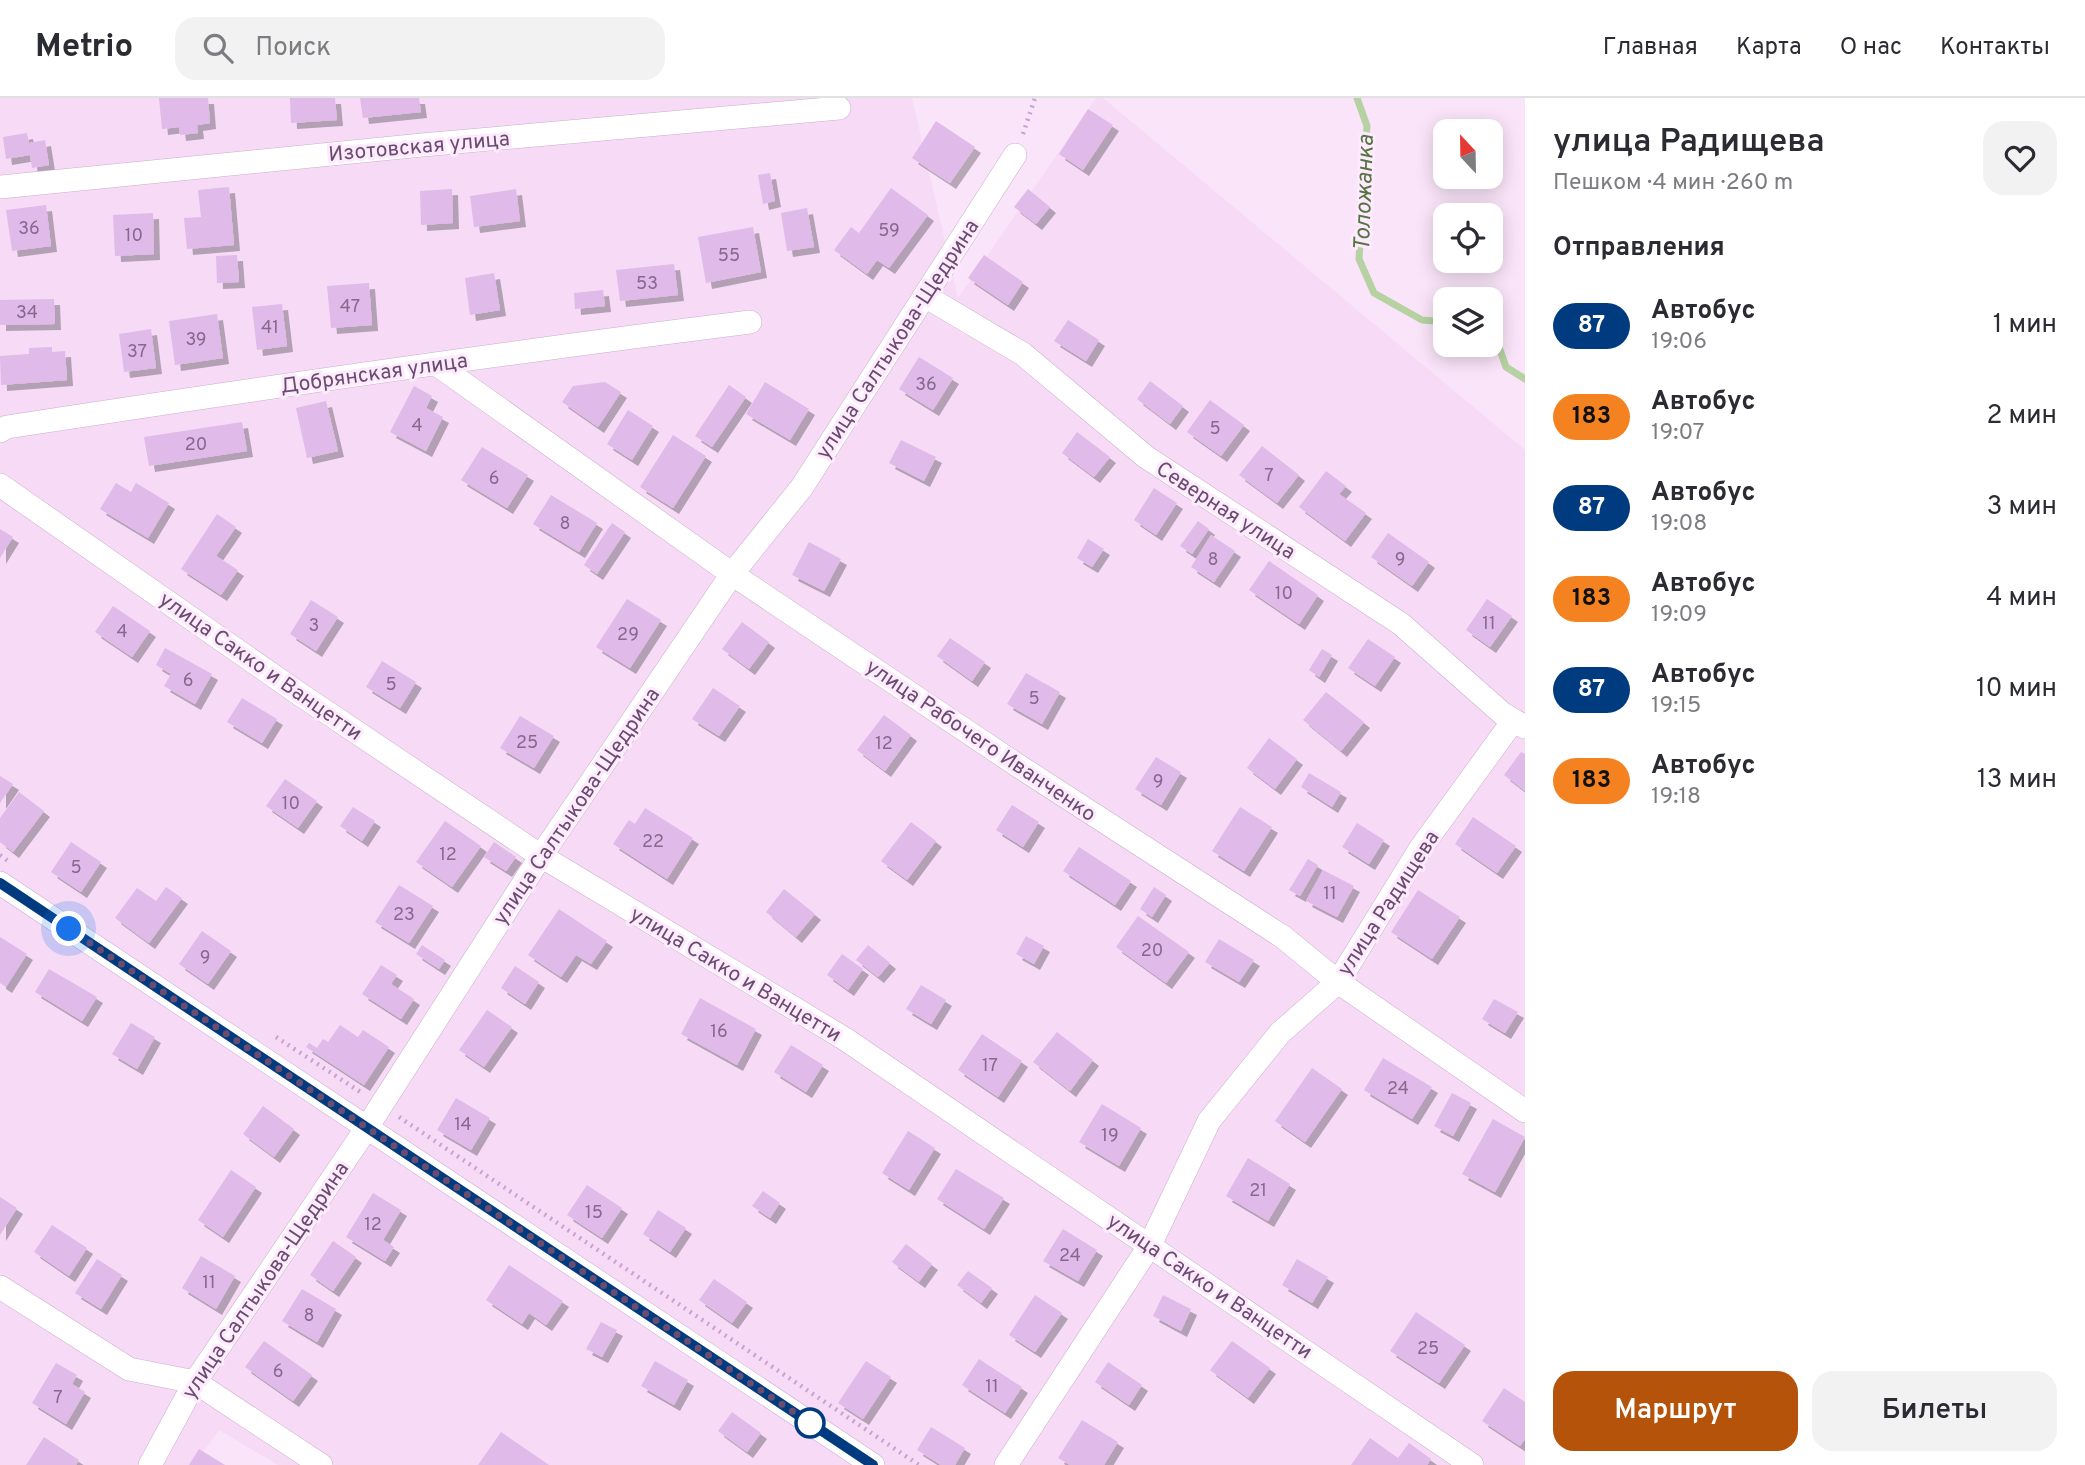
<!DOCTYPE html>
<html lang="ru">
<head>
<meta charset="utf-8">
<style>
  body { margin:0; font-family:Overpass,sans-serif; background:#f2f2f3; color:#2b2b33; height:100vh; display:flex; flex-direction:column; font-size:26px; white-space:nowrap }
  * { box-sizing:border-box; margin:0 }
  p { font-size:23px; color:#7c7c81 }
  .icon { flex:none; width:38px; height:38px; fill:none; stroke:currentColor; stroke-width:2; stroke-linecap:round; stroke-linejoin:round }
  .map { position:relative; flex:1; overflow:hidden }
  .sheet { display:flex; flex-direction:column; background:#fff; width:560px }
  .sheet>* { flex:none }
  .badge { padding:0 14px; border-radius:23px; font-size:24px; line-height:46px }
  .needle { width:46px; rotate:338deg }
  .buttons { position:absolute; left:1433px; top:21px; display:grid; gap:14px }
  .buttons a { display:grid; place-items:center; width:70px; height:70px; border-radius:14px; background:#fff; box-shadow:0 4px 18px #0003; font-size:35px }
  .you { position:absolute; width:35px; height:35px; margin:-18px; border:5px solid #fff; border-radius:50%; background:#1a73e8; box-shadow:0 0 0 10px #1a73e833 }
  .map>.badge { position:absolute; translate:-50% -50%; box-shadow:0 0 0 4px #fff }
  h2 { padding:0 28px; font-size:26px; line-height:63px }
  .round { display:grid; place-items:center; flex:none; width:74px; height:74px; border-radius:21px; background:#f2f2f3 }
  .summary { display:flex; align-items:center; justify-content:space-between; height:119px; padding:0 28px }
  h1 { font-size:33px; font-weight:600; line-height:52px }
  .action { display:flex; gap:14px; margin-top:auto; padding:14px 28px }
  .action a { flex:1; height:80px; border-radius:21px; background:#b45309; color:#fff; font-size:28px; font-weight:600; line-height:80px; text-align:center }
  .action a+a { background:#f2f2f3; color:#2b2b33 }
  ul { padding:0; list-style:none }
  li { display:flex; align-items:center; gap:21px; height:91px; padding:0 28px }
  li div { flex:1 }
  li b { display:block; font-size:26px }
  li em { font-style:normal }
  li .badge { min-width:77px; font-weight:700; text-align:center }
  header { display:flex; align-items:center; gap:42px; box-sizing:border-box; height:98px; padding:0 35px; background:#fff; border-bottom:2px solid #e1e1e2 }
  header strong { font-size:33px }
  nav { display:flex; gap:38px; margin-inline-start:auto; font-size:24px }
  .search { width:490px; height:63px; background:#f2f2f3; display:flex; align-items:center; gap:18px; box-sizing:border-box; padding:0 24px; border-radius:21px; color:#7c7c81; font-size:26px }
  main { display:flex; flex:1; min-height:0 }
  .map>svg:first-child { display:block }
  .residential { fill:#f6daf6 }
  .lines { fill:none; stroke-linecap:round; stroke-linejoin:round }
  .stream { stroke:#b6d2a2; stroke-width:7 }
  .building { fill:#e0bae8; filter:url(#shadow) }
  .minor-casing { stroke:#c9afcc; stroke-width:24 }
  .path { stroke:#c9a2d1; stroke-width:4.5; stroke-dasharray:2 5; stroke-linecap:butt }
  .minor { stroke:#fff; stroke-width:23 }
  .line-casing { stroke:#fff; stroke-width:16 }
  .line { stroke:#003b80; stroke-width:10 }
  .walk { stroke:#694c70; stroke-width:7; stroke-dasharray:0 12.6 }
  .stop-dot { fill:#fff; stroke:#003b80; stroke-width:3.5 }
  .labels { text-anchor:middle; stroke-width:6; stroke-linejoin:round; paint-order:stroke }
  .number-label { font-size:18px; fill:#87688e }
  .street-label { font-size:21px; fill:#694c70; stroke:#fdeafc }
  .water-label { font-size:23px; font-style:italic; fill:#557442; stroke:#fdeafc }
</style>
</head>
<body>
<header>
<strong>Metrio</strong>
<div class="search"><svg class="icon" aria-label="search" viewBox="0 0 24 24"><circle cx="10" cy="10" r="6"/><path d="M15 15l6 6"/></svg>Поиск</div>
<nav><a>Главная</a><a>Карта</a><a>О нас</a><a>Контакты</a></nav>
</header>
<main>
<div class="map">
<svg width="1525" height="1367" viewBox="0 0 1525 1367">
  <defs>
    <filter id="shadow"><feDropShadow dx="6" dy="6" stdDeviation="0" flood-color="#0004"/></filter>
  </defs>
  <rect width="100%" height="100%" fill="#fae4f9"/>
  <path class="residential" d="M0,0H912L958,200L1096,0H1103L1525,352V1367H278L219,1332L194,1367H0Z"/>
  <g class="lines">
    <path class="stream" d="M1357,0L1367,28L1359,161L1374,195L1422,222L1446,224
      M1491,226L1506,269L1525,281"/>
  </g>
  <path class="building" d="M159,0H208L210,25L197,27L198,35L180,37L179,29L162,31Z
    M290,0H335L337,22L291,25Z
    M360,0H419L421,14L363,20Z
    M1088,11L1113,27L1083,72L1059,56Z
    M936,23L975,49L950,85L912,60Z
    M27,35L29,45L45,42L49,67L32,70L30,57L6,61L3,39Z
    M770,75L775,103L763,106L758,77Z
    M229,89L234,147L187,151L184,120L201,119L198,92Z
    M891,90L928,117L889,170L877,162L867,176L834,152L851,129L859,135Z
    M452,91L453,125L421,127L420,93Z
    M516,91L520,123L474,129L470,98Z
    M1028,91L1050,109L1036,126L1014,109Z
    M46,107L51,148L12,153L6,112Z
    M807,110L814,149L787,153L781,115Z
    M153,115L154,156L115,158L113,117Z
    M753,129L761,174L706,185L698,139Z
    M237,157L239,184L217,185L216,158Z
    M984,157L1023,184L1008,207L968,180Z
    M674,166L678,197L620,203L616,172Z
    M494,175L500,212L470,217L465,180Z
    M369,185L372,227L331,230L327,188Z
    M603,192L605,208L575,211L574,195Z
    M54,201L55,226L0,227V202Z
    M282,206L287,248L257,252L252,209Z
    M217,216L223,260L175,267L169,223Z
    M1068,222L1099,242L1086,263L1054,243Z
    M151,231L156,270L124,274L119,236Z
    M52,249V254L65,253L67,282L1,287L0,258L29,256V250Z
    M919,259L953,280L933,312L899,291Z
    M1150,283L1183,308L1170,326L1137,301Z
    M605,284L621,294L598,329L562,304L573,288Z
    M765,284L809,311L790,342L746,316Z
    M729,287L746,299L712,349L695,338Z
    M414,288L432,298L426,310L443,319L426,353L390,334Z
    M1210,302L1244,327L1221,358L1187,334Z
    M326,303L338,353L307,360L296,310Z
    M628,312L653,328L632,362L607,346Z
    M242,324L247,353L149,368L144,339Z
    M1077,334L1110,359L1094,379L1062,355Z
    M673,337L706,358L673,410L640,389Z
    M901,342L936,359L924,383L889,365Z
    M1262,348L1299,377L1277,405L1239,377Z
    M482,349L528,377L507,410L461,382Z
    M1326,373L1346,388L1339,396L1366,415L1345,443L1299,409Z
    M116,385L131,394L136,385L169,405L148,440L100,411Z
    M1154,390L1177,405L1156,437L1134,422Z
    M551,397L597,425L579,454L533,426Z
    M217,416L236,429L216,458L238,472L221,497L181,471Z
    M1198,423L1209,431L1192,456L1180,448Z
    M612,425L625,434L597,476L584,467Z
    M0,431L13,439L0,460Z
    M1388,435L1429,464L1412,488L1371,459Z
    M1211,437L1235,453L1214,484L1191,469Z
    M1088,441L1104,451L1092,469L1077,460Z
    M809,444L841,461L824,493L792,477Z
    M1269,463L1318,497L1299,526L1249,492Z
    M627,501L661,522L630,570L596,549Z
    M1487,501L1512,518L1490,549L1466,532Z
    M311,502L338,519L316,553L290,536Z
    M113,508L150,533L132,559L95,534Z
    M742,524L769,544L749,571L722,551Z
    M950,540L985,564L972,583L937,558Z
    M1368,541L1395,559L1375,588L1348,570Z
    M165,550L212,576L195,606L164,588L171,576L156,567Z
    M1322,551L1332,557L1319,579L1309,572Z
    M382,563L416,584L400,610L366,589Z
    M1026,575L1060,594L1042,626L1007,606Z
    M713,590L740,608L719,638L692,621Z
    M1326,594L1364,624L1341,653L1303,622Z
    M242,600L277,621L262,645L227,624Z
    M884,617L911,637L885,673L857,652Z
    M520,618L554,638L534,670L500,650Z
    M1269,640L1297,661L1275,691L1247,670Z
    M1521,654L1525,656V693L1504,677Z
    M1156,659L1181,674L1161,707L1135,691Z
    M1309,675L1341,694L1332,709L1301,689Z
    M0,678L13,686L0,705Z
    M285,681L317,703L298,730L266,708Z
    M19,694L44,713L13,754L0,744V720Z
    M1012,707L1039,724L1023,749L996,732Z
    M353,709L375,723L362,743L340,728Z
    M1240,709L1272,729L1244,773L1212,753Z
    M645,710L693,740L667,781L613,746L629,722L635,726Z
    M1473,719L1516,748L1497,775L1455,746Z
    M445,723L481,748L452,789L416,764Z
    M911,724L936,743L907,782L881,763Z
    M1357,725L1384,742L1369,766L1342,749Z
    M71,744L101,764L81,794L51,774Z
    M494,744L516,759L506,773L484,759Z
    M1079,749L1131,783L1115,807L1063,773Z
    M1308,761L1318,767L1300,798L1289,792Z
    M1323,772L1354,788L1337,819L1306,803Z
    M399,787L433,808L409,845L375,824Z
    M166,789L182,800L149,845L115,820L137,790L156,803Z
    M1154,789L1166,797L1152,819L1140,811Z
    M784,791L815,816L796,839L766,814Z
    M1418,792L1460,819L1432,861L1391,834Z
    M559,811L607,843L591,866L576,857L561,879L528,857Z
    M1138,818L1189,854L1166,885L1116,849Z
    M202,833L231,853L208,886L179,866Z
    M1026,838L1044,848L1034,866L1016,856Z
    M0,839L27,856L6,889L0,885Z
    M1219,841L1254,862L1239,884L1205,864Z
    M422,847L445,862L439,871L416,856Z
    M868,847L890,865L878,879L856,862Z
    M842,856L863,871L848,892L827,877Z
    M381,867L397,877L391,886L414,901L401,921L362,896Z
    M515,868L539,884L525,906L501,890Z
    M49,871L97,899L82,923L35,894Z
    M921,887L946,902L931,926L906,911Z
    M700,900L756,931L737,967L681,936Z
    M1494,901L1518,914L1505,935L1482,921Z
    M487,912L512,929L484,969L459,952Z
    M131,925L155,939L137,971L112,956Z
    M340,927L358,939L363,932L389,949L364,987L306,949L309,945L317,950L323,941L328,944Z
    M1057,934L1093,962L1070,993L1033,964Z
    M982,936L1022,963L998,999L958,972Z
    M791,947L823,967L806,994L774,974Z
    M1383,960L1432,989L1412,1021L1364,992Z
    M1312,970L1342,991L1305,1044L1275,1023Z
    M1452,995L1471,1005L1453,1038L1434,1028Z
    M456,1000L490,1020L471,1052L437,1032Z
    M1102,1006L1141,1030L1119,1068L1079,1044Z
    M263,1008L294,1031L274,1059L243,1036Z
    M1493,1021L1525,1039L1495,1094L1462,1076Z
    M908,1033L935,1050L909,1092L882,1075Z
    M1248,1060L1290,1086L1268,1123L1226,1098Z
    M956,1071L1004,1100L984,1131L937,1101Z
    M231,1072L256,1089L223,1139L198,1122Z
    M587,1087L622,1110L602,1140L567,1117Z
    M763,1093L780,1105L770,1120L752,1108Z
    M373,1095L401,1112L383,1142L394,1149L385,1163L346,1139Z
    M0,1099L17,1110L0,1137Z
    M658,1112L686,1130L670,1154L643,1136Z
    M52,1127L87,1150L69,1178L34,1154Z
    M1063,1131L1097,1152L1078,1183L1043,1163Z
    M333,1143L356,1159L333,1193L310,1177Z
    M906,1146L932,1166L919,1184L892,1164Z
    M201,1158L235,1178L216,1211L182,1190Z
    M97,1161L122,1177L101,1211L75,1195Z
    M1297,1161L1328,1179L1312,1205L1282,1187Z
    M509,1167L563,1203L546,1227L529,1215L522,1226L486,1202Z
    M968,1173L992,1190L981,1205L957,1187Z
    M714,1181L747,1204L732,1225L699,1202Z
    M302,1191L336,1211L317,1244L282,1223Z
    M1035,1197L1062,1215L1035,1254L1009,1237Z
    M1163,1197L1191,1211L1181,1233L1153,1218Z
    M1416,1214L1465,1247L1439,1285L1390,1253Z
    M601,1224L617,1232L602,1259L586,1251Z
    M264,1243L312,1277L293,1303L245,1269Z
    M1232,1243L1270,1270L1248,1300L1210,1272Z
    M979,1261L1022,1289L1005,1315L962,1287Z
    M655,1263L688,1282L674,1307L641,1288Z
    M866,1263L891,1279L863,1321L838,1305Z
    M1108,1264L1142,1287L1129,1307L1095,1284Z
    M56,1265L77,1277L72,1286L85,1294L66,1326L32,1305Z
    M1504,1290L1525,1304V1341L1520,1348L1482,1323Z
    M732,1314L761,1335L747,1354L718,1333Z
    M1082,1322L1118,1344L1104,1367H1070L1058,1360Z
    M931,1329L965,1350L955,1367H941L917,1352Z
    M501,1334L549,1367H478Z
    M44,1339L79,1362L76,1367H26Z
    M1370,1340L1398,1360L1409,1345L1431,1361L1427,1367H1351Z
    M199,1351L225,1367H189Z"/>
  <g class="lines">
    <g class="minor-casing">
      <path id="minor" d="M0,89L422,47L839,10
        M925,198L1023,256L1146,359L1401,526L1503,616L1525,629
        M439,268L732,476L1017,667L1283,839L1338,884L1525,1013
        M0,333L7,329C254,291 502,255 750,224
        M0,387L301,597L541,758L845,941L1472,1367
        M0,785L873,1367
        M0,1189L129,1271L195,1284L321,1367
        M150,1367L195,1284L366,1031L541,758L732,476L802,389L1015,57
        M1006,1367L1150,1147L1209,1023L1280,935L1338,884L1420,751L1513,623"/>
    </g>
    <path class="path" d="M1023,36L1035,0
      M0,757L8,763
      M276,939L362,995
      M399,1019L919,1367"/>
    <use href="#minor" class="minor"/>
  </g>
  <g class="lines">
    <g class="line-casing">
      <path id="line" d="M0,785L873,1367"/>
    </g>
    <use href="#line" class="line"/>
    <path class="walk" d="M69,831L810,1325"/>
  </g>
  <circle class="stop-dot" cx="810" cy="1325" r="14"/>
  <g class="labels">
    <g class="number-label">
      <text x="29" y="136">36</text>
      <text x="889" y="138">59</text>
      <text x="134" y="143">10</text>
      <text x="729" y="163">55</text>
      <text x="647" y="191">53</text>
      <text x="350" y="214">47</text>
      <text x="27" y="220">34</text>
      <text x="270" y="235">41</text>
      <text x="196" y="247">39</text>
      <text x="137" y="259">37</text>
      <text x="926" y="292">36</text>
      <text x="417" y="333">4</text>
      <text x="1215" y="336">5</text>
      <text x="196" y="352">20</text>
      <text x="1269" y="383">7</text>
      <text x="494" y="386">6</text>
      <text x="565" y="431">8</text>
      <text x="1213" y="467">8</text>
      <text x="1400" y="467">9</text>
      <text x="1284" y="501">10</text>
      <text x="1489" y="531">11</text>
      <text x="314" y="533">3</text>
      <text x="122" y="539">4</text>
      <text x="628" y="542">29</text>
      <text x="188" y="588">6</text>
      <text x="391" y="592">5</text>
      <text x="1034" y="606">5</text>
      <text x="527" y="650">25</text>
      <text x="884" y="651">12</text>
      <text x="1158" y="689">9</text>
      <text x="291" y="711">10</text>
      <text x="653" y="749">22</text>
      <text x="448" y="762">12</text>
      <text x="76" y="775">5</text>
      <text x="1330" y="801">11</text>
      <text x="404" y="822">23</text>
      <text x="1152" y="858">20</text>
      <text x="205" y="865">9</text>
      <text x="719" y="939">16</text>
      <text x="990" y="973">17</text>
      <text x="1398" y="996">24</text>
      <text x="463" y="1032">14</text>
      <text x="1110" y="1043">19</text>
      <text x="1258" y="1098">21</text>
      <text x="594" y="1120">15</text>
      <text x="373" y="1132">12</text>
      <text x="1070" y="1163">24</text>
      <text x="209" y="1190">11</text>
      <text x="309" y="1223">8</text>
      <text x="1428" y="1256">25</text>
      <text x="278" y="1279">6</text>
      <text x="992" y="1294">11</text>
      <text x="58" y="1305">7</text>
    </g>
    <g class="street-label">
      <text transform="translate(419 48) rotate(-5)" y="7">Изотовская улица</text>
      <text transform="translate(897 241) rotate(-57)" y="7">улица Салтыкова-Щедрина</text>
      <text transform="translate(374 275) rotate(-8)" y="7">Добрянская улица</text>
      <text transform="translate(1226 412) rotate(33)" y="7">Северная улица</text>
      <text transform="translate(261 568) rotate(35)" y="7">улица Сакко и Ванцетти</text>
      <text transform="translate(981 642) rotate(34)" y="7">улица Рабочего Иванченко</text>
      <text transform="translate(576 708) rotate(-56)" y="7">улица Салтыкова-Щедрина</text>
      <text transform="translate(1388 805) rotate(-57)" y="7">улица Радищева</text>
      <text transform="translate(736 876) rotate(31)" y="7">улица Сакко и Ванцетти</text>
      <text transform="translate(265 1182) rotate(-56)" y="7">улица Салтыкова-Щедрина</text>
      <text transform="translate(1210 1188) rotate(34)" y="7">улица Сакко и Ванцетти</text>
    </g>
    <g class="water-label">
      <text transform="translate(1363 95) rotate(-88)" y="8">Толожанка</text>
    </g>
  </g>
</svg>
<div class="buttons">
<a><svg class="needle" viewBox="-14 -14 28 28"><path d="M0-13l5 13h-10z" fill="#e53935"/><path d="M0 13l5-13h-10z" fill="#7c7c81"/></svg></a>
<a><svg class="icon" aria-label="locate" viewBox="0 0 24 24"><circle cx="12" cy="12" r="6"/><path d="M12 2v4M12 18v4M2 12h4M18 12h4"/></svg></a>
<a><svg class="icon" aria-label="layers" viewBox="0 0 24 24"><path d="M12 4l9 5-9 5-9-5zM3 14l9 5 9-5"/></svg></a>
</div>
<div class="you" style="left:69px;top:831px"></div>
</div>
<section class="sheet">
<div class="summary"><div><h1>улица Радищева</h1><p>Пешком · 4 мин · 260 m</p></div><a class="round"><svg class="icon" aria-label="heart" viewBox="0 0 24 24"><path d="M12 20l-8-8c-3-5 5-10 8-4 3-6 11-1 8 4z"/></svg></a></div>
<h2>Отправления</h2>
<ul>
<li><span class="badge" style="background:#003b80;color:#fff">87</span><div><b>Автобус</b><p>19:06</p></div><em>1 мин</em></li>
<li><span class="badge" style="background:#f58220;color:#111">183</span><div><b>Автобус</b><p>19:07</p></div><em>2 мин</em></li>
<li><span class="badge" style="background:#003b80;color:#fff">87</span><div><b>Автобус</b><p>19:08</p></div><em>3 мин</em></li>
<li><span class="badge" style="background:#f58220;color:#111">183</span><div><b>Автобус</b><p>19:09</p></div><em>4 мин</em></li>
<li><span class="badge" style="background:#003b80;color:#fff">87</span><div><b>Автобус</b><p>19:15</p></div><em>10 мин</em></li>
<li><span class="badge" style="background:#f58220;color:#111">183</span><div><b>Автобус</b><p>19:18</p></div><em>13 мин</em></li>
</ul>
<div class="action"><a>Маршрут</a><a>Билеты</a></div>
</section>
</main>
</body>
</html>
